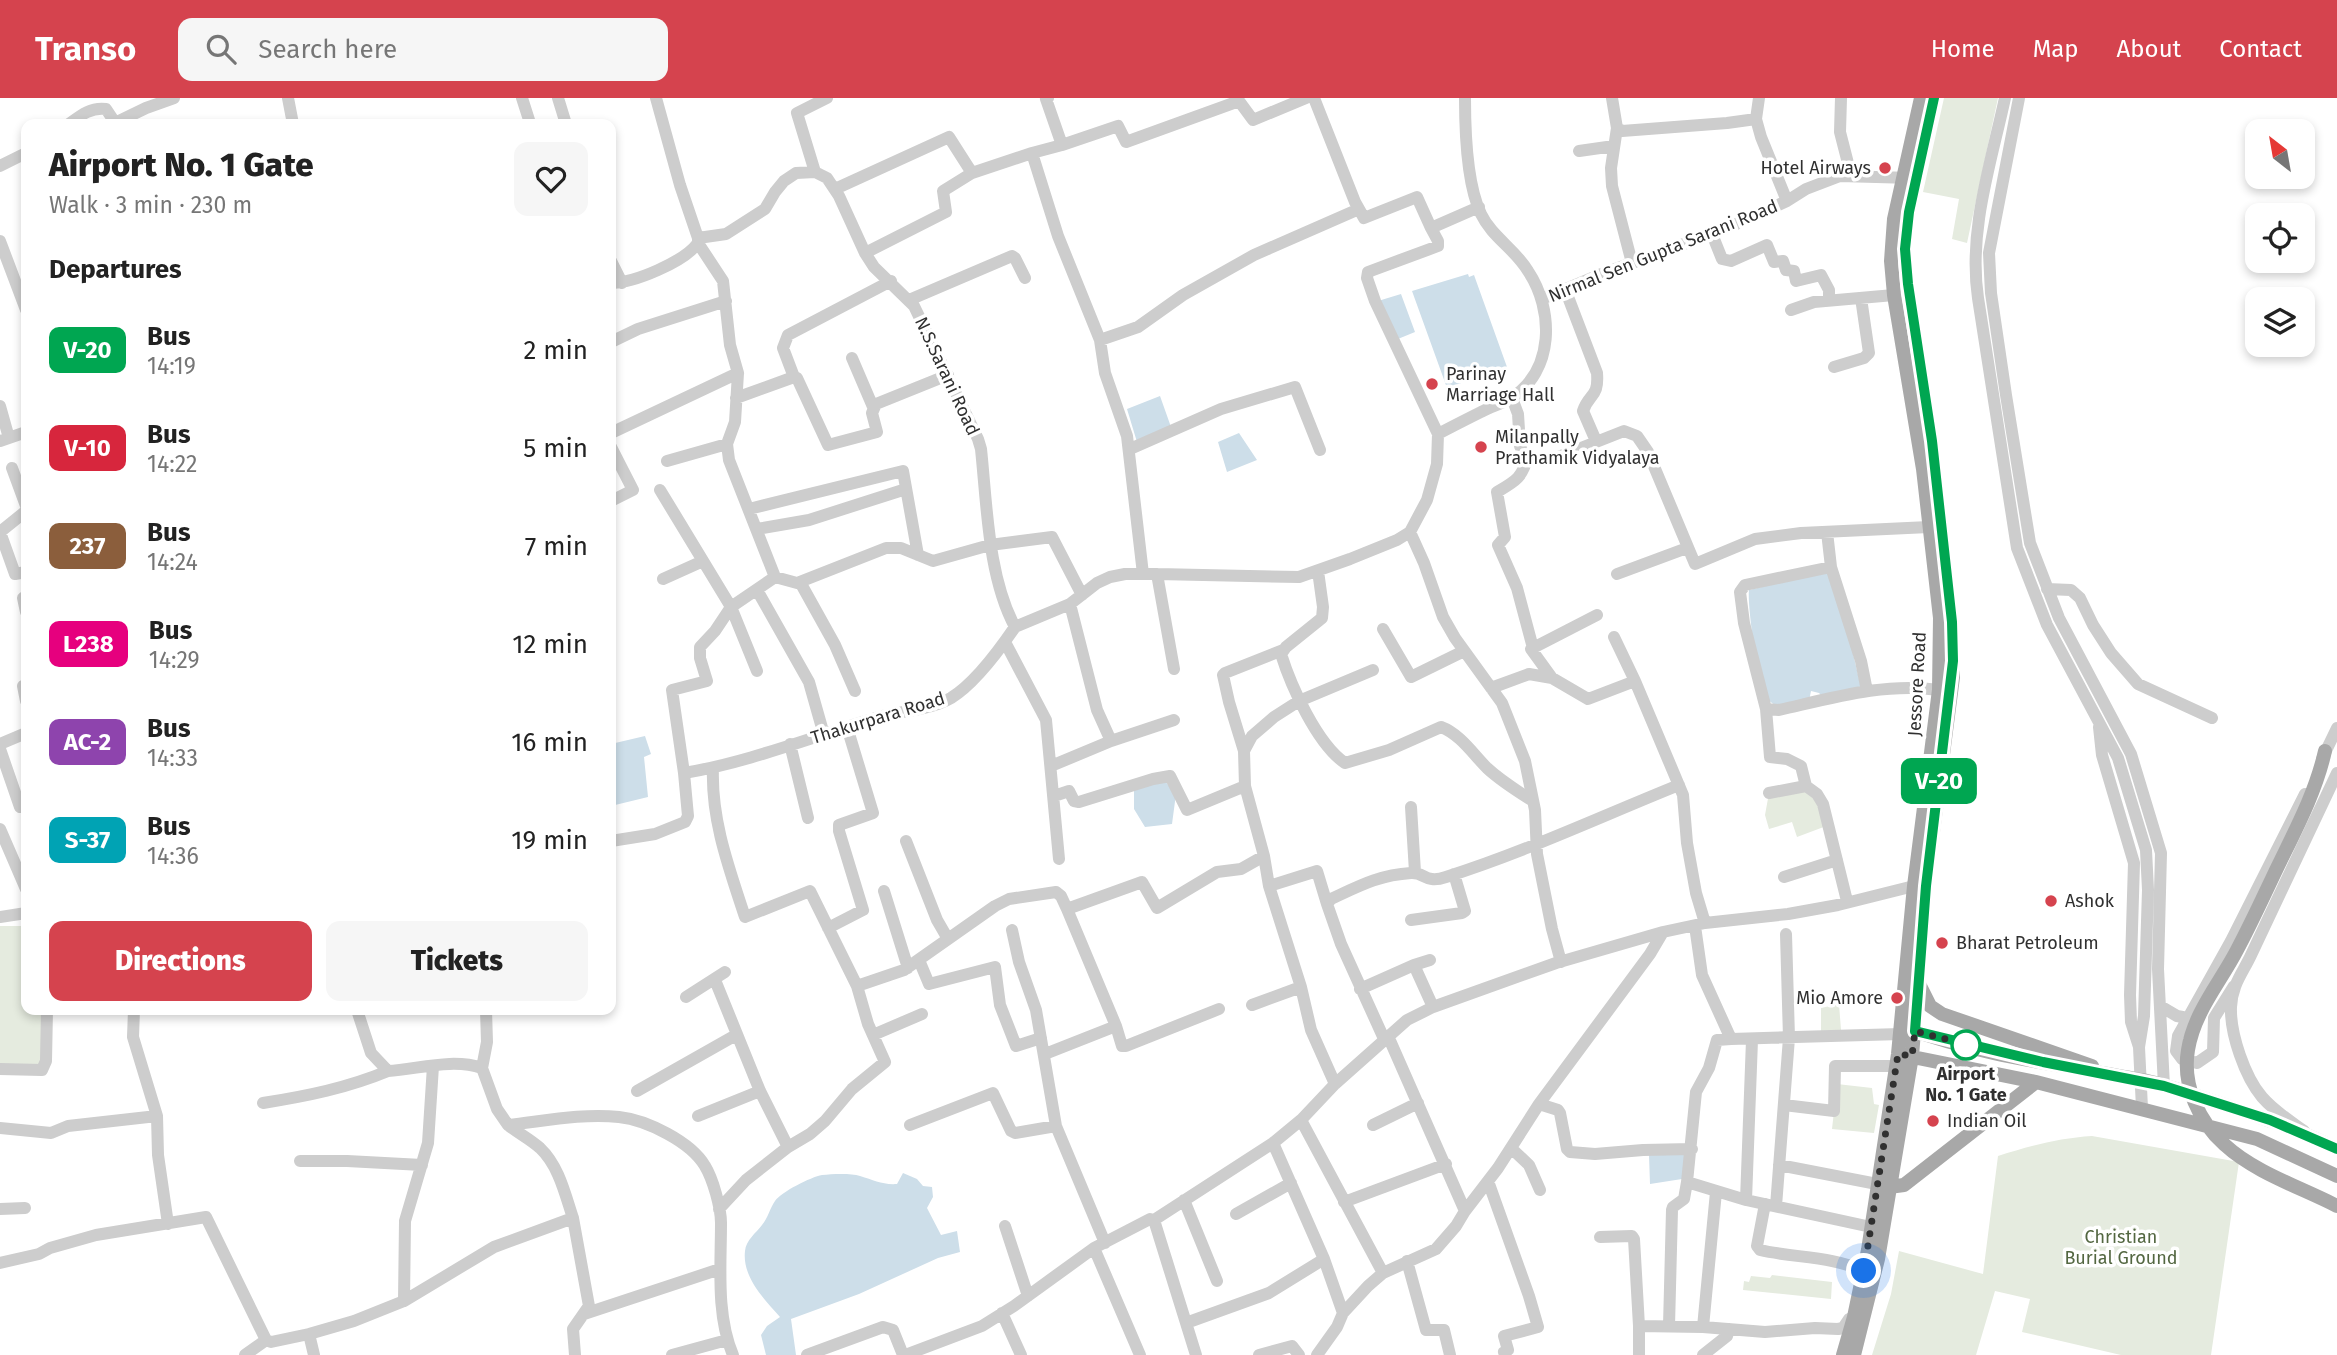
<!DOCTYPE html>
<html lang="en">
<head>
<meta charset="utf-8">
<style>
  body { margin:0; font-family:"Fira Sans",sans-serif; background:#f6f6f6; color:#222; height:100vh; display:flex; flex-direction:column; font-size:26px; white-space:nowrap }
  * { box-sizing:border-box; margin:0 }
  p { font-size:23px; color:#767676 }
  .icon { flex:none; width:38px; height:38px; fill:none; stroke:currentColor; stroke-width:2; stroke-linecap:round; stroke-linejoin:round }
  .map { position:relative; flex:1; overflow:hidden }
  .drawer { position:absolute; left:21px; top:21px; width:595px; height:896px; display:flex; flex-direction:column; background:#fff; border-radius:14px; box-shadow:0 4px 10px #0003 }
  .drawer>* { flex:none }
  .badge { padding:0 14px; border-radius:10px; font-size:24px; line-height:46px }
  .needle { width:46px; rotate:329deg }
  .fabs { position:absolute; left:2245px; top:21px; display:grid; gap:14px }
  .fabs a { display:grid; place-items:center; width:70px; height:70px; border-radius:14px; background:#fff; box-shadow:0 4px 10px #0003; font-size:35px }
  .you { position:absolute; width:35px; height:35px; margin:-18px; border:5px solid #fff; border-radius:50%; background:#1a73e8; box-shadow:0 0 0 10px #1a73e833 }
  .map>.badge { position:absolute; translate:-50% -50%; box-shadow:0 0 0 4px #fff }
  h2 { padding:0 28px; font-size:26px; line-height:63px }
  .round { display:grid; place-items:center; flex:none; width:74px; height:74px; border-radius:14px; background:#f6f6f6 }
  .head { display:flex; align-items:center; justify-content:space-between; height:119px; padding:0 28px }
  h1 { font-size:33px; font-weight:800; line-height:52px }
  .action { display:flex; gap:14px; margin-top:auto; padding:14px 28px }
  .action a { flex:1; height:80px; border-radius:14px; background:#d5434e; color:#fff; font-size:28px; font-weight:800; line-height:80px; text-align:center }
  .action a+a { background:#f6f6f6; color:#222 }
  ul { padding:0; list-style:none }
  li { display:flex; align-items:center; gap:21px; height:98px; padding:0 28px }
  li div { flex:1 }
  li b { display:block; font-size:26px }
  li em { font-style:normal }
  li .badge { min-width:77px; font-weight:700; text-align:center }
  header { display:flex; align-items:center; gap:42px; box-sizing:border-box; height:98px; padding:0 35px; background:#d5434e; color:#fff }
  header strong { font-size:33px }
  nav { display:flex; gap:38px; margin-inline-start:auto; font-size:24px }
  .search { width:490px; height:63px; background:#f6f6f6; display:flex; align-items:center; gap:18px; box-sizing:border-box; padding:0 24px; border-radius:14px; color:#767676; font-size:26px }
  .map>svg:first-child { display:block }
  .green { fill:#e5ebdf }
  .water { fill:#cddee9 }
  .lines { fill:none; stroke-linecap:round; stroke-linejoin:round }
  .minor { stroke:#cdcdcd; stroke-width:12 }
  .major { stroke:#a8a8a8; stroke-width:14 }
  .line-casing { stroke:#fff; stroke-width:16 }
  .line { stroke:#00a651; stroke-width:10 }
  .walk { stroke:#303030; stroke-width:7; stroke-dasharray:0 12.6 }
  .poi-dot { fill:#d5434e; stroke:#fff; stroke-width:2.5 }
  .stop-dot { fill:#fff; stroke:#00a651; stroke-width:3.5 }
  .labels { text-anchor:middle; stroke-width:7; stroke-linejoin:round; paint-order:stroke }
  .poi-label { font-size:18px; fill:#303030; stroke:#fff; text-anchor:start }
  .street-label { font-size:18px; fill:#303030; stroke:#fff }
  .stop-label { font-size:18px; font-weight:bold; fill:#303030; stroke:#fff }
  .park-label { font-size:18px; fill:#536741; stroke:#fff }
</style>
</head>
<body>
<header>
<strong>Transo</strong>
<div class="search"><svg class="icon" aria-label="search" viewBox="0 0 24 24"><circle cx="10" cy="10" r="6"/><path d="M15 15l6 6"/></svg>Search here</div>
<nav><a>Home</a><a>Map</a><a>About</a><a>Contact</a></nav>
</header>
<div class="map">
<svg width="2337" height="1257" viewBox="0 0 2337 1257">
  <rect width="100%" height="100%" fill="#fff"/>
  <path class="green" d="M1944,0H1998L1967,145L1952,141L1959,101L1923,94Z
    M1806,688L1829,727L1797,739L1792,724L1769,731L1765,717L1769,695Z
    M0,828H26V912H44L41,968H0Z
    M1839,906L1841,932L1821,933V910Z
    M1837,986L1872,990L1874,1006L1879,1007L1874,1035L1832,1031Z
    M2092,1038L2239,1064L2211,1257H2121L2022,1234L2030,1201L1995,1193L1976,1257H1872L1891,1196L1899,1153L1983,1176L1998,1058C2030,1048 2059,1040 2092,1038Z
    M1772,1177L1832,1184L1831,1201L1743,1192L1744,1183L1749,1184L1751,1178L1770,1180Z"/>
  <path class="water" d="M1468,176L1469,179L1474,177L1507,269L1447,290L1412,193Z
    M1401,196L1415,234L1393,243L1378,203Z
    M1160,298L1171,329L1137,344L1127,311Z
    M1239,335L1257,362L1227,374L1218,344Z
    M1833,472L1861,589L1823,599L1819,595L1811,593L1809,603L1775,607C1772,605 1769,603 1767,600C1758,588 1747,506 1749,492Z
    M645,638L651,656L644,659L648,699L611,708V646Z
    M1164,682L1176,696L1172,726L1145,729L1134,711V691Z
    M1687,1053L1682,1081L1650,1086L1649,1057Z
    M903,1075L917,1081L923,1088L932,1089L933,1099L927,1110L941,1137L957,1133L960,1154L938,1160L859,1196L791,1221L796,1257H766L761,1237L767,1228L780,1219C764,1201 742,1179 745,1153C746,1142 756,1135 762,1127C768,1120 770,1110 775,1103C781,1094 811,1079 822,1077C832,1076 851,1075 860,1078C874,1082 882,1087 897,1086Z"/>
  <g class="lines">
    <path class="minor" d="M288,0L293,26
      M522,0L530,25
      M558,0L566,26
      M1048,0L1046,1L1062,47L1032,55L1058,138L1100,242L1105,275L1127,338L1143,476
      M1314,0L1355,104L1364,120L1417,99L1431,130
      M1612,0L1617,30L1622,33L1727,25L1756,21
      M1759,0L1756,21L1761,39L1787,103
      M1841,0L1840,34L1851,77
      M2005,0C1991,65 1968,133 1978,200L2017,450L2047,527L2118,660L2146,752L2148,792L2144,918L2139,949
      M2019,0L1989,155L1991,195L2006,297L2030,445L2059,520L2131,656L2161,755L2158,871L2164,988
      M115,25L146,10L174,0
      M69,26C81,17 91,9 106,11L116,26
      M1617,30L1611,70L1612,88L1632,165
      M1062,47L1118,28L1126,44L1239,3L1253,22L1306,0
      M1579,53L1614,48
      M0,68L26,55
      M815,74L797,15L827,0
      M835,91L949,39L972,75L1032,55
      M1712,136L1722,161L1731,163L1767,147L1774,164L1783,163L1786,172L1794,173L1796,183L1821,177L1829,192V203
      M698,140L726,136L765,111L775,94L784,83L796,75L815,74L827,80L839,98L865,155L874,169L914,208L978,341L981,351C987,408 988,479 1015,529
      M0,143L26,212
      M865,155L946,114L943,93L972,75
      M611,163L622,185
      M611,185C634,185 684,164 698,145V140L680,87L656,0
      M1565,191L1597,275C1599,300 1589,295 1583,313L1596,343
      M1542,201L1599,177L1725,131L1787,103L1806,91L1840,78L1912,80
      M909,202L1012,158L1015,160L1025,180
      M1791,212L1814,204L1894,197
      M1100,242L1138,229L1183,197L1254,157L1359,111
      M611,244L638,231L726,203
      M852,260L873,309
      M1834,269L1864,260L1869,255L1861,200
      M738,275L735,324L727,346L729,362L775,479
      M794,279L797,280L828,347L877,334L872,315L876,306L948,277
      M736,300L794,279L783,250L788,237L891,183
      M1512,300L1518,316L1520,348L1524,356L1531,360L1553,361L1624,333L1637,338L1648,354L1695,466L1755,441L1801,435L1929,429
      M0,308L9,340
      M611,335L738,275L730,247L723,183L698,145
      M1438,336L1375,203L1367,180L1368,174L1438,148V143L1431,130L1479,109
      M0,343L26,334
      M611,349L633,392L611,403
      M1130,351L1221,311L1295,289L1320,352
      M1528,358C1522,380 1516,383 1497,394L1505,439L1498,447L1517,490L1533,550
      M667,363L727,346
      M12,370L26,408
      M660,392L731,509L757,573
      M749,411L903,373L918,457
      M757,431L809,422L906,391
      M0,434L15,476L26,474
      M0,434L26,413
      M1410,434L1424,465L1443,519L1455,540L1502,605L1525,663L1535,712L1537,756L1552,831L1561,864
      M1827,434L1831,469L1861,563L1867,593
      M1318,473L1323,509L1322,520L1286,549L1281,556C1291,588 1317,646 1345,665L1389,652L1441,629C1460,636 1473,656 1487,670C1501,683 1517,693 1533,703
      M1157,476L1174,571
      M1617,476L1687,450
      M663,481L703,463
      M800,484L835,547L855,593
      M2047,491L2071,492L2080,500L2093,527L2111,555L2138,586L2212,620
      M757,492L809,584L824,637
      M26,498L23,500L26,514
      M1015,529L1070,506L1097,485L1110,479L1125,476H1157L1299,479L1350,461L1397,442L1410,434L1427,402L1437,366L1438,336C1453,328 1467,321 1481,314C1490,309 1501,306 1510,301C1555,273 1554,212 1528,173C1515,151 1492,139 1481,116C1467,87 1465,32 1465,0
      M1383,531L1411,579L1464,553
      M1614,539L1635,583
      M1005,544L1046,622L1059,761
      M1552,580L1531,551L1597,517
      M26,587L23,588L26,603
      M1491,590L1529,576L1552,580L1588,601L1635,583L1683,697L1687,745L1696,795L1705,825
      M1766,611L1744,525L1740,494L1745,487L1831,469
      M2099,629L2102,657L2134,765L2130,897L2131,924L2139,949L2142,1010
      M1111,643L1174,622
      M0,646L26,635
      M790,646L808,720
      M0,651L20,709
      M1244,653L1229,604L1223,577L1225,575L1283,552
      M2322,661L2337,630
      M1051,668L1111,643L1097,612L1070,506
      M713,670C711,722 729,770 745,819L810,793L857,888L868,926L885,964L852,991L825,1023L810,1036L788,1049L746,1082L719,1111
      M684,675L672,592L707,583L700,560V549L715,533L731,509L775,479L797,485L886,450H901L933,463L990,447L1052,439L1082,497
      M1769,695L1806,688
      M1054,698L1069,693L1074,703L1079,704L1153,681L1170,678L1187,712L1245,688
      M1411,709L1415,774
      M0,731L26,791
      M611,743L655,736L685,724L688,718L684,675C750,664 814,638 879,619C902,613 930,612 951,600C974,586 1000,551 1015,529
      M906,743L937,822L948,841
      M1784,779L1837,762
      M1269,788L1317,773L1327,806
      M884,793L908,870
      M1847,803L1823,706L1817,696L1806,688L1801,668L1787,661L1770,659L1766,611L1779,612C1832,600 1885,584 1939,592
      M0,819L26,815
      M1411,822L1462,815L1465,813L1454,776
      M1695,828L1702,877L1731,941L1901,936
      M828,830L863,812L839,733V727L873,715L847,629
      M1012,832L1019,864L1036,912L1056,1028
      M919,862L929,886L995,869L1000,907L1016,948L1041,940
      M1414,867L1430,862
      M715,882L760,993L788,1049
      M857,888L904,872L995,808L1009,801L1056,794L1061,798L1067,811L1142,784L1157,810L1217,774L1241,771L1264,758
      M2234,888L2214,920L2213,954L2197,965L2182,961L2176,953L2178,938L2231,843L2305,696
      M1360,891L1414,867L1433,909
      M686,899L725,874
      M1252,907L1301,889
      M2160,908L2177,918L2188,920
      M134,912L133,939L157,1018L158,1057L168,1126
      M357,912L371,955L388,973C419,971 452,960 482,970L497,1011L508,1027C544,1023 583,1015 619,1019C647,1022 691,1044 705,1068C713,1081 721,1110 721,1125C721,1168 716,1217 733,1257
      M1116,928L1122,948H1126L1219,911
      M873,937L922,916
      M1388,938L1465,1113
      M1731,941L1717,942L1709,970L1696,994L1687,1084L1746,1102
      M1752,942L1746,1102L1871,1129
      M1385,943L1341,846L1327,806L1331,801C1359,788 1379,777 1411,775C1425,774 1425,786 1446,779C1525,754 1602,718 1679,687
      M1045,956L1116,928L1067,811
      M433,968L428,1045L405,1123L404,1203L494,1149L573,1120L589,1208L573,1231L575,1257
      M482,970L487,944L486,912
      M0,971L42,972L46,963L47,912
      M1335,986L1311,932L1301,889L1269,788L1264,758L1245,688L1244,653L1252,638L1274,619L1299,603L1373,572
      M637,993L736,937
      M263,1005C307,998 347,990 388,973
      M1539,1006L1558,1012L1560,1015L1567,1051L1570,1054L1595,1056L1643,1052L1692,1051
      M1784,1007L1834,1013L1835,968H1896
      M698,1018L760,993
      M1301,1022L1383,1175
      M508,1027C518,1035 530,1041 540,1050C559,1068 565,1096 573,1120
      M910,1027L993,995L1011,1033L1015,1035L1056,1028L1105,1145
      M1373,1027L1418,1005
      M0,1030L51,1035L68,1028L157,1018
      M2304,1033C2290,1023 2274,1013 2262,999C2245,979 2230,936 2231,909C2232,886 2243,875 2252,855C2280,795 2309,735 2337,675
      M1273,1045L1324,1161L1343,1215
      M1511,1050L1529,1067L1540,1092
      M300,1063H347L422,1067
      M1779,1067L1877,1086
      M1488,1083L1529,1198L1538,1229L1504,1238L1508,1252L1504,1254L1505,1257
      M1184,1102L1217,1183
      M1344,1104L1446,1066
      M1765,1106L1757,1148L1760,1152C1794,1160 1832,1158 1864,1173
      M1776,1108L1789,940L1786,836
      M0,1111L25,1110
      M1236,1116L1291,1085
      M1154,1122L1196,1257
      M1005,1128L1028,1198
      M1600,1139L1632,1138L1634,1141L1639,1228
      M1094,1150L1140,1257
      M1407,1163L1426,1232H1444L1450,1257
      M0,1165L39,1156L50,1150L96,1137L206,1119L266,1242L271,1244L309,1236L354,1223L404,1203
      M1002,1215L1021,1257
      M584,1216L720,1171
      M1186,1225L1269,1195L1324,1161
      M1669,1228L1672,1112L1673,1109L1684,1101L1687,1084
      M1703,1229L1716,1094
      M309,1236L314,1257
      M245,1257L266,1242
      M672,1257L727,1242
      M807,1257L883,1229L893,1232L903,1257
      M905,1257L982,1228L1014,1208L1094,1150L1150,1121L1154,1122L1273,1045L1301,1022L1335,986L1407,922L1433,909L1556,865L1663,834L1705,825L1788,816L1838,807L1914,788
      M1259,1257L1292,1248L1299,1257
      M1317,1257L1337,1229L1343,1215L1368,1188L1383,1175L1436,1151L1456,1128L1465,1113L1498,1070L1539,1006L1650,856L1663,834
      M1639,1257V1228L1703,1229L1765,1234L1815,1230L1838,1231L1843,1230L1849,1221L1853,1219
      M1703,1257L1727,1238L1729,1231"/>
    <path class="major" d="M2325,653C2316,693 2297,729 2279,766C2265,795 2252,824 2237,852C2220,885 2194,914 2188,952C2182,987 2199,1024 2225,1047C2254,1074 2302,1090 2337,1108
      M1920,888L1930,908L1942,916L2092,968
      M1907,930C1981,958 2063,967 2141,982C2165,986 2189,996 2212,1003C2255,1017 2297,1031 2337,1051
      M1903,957L2036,984L2257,1041L2337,1078
      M1889,1089L1904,1087L2036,984
      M1843,1257L1854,1219L1868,1152L1898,956L1914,788L1939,592L1940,520L1923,371L1894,197L1891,163L1894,121L1921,0
      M1854,1257L1878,1161L1912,958L1926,788L1953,579L1952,524L1932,343L1908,185L1905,151L1909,114L1934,0"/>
  </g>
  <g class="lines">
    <g class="line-casing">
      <path id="line" d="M1934,0L1909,114L1905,151L1908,186L1932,343L1952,524L1953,563L1926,788L1915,933L2043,964L2164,988L2270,1022L2337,1051"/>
    </g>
    <use href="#line" class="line"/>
    <path class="walk" d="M1864,1173L1898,956L1912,958L1915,933L1976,949L1966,947"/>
  </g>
  <g class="poi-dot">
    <circle cx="1885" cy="70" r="7"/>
    <circle cx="1432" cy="286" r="7"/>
    <circle cx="1481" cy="349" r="7"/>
    <circle cx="2051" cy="803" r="7"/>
    <circle cx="1942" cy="845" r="7"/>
    <circle cx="1897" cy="900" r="7"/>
    <circle cx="1933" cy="1023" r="7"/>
  </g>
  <circle class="stop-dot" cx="1966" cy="947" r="14"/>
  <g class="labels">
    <g class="poi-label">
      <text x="1871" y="76" text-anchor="end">Hotel Airways</text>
      <text x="1446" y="282">Parinay<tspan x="1446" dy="21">Marriage Hall</tspan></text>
      <text x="1495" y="345">Milanpally<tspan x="1495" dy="21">Prathamik Vidyalaya</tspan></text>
      <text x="2065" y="809">Ashok</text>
      <text x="1956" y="851">Bharat Petroleum</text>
      <text x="1883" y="906" text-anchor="end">Mio Amore</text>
      <text x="1947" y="1029">Indian Oil</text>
    </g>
    <g class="street-label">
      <text transform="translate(1663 153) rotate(-22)" y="6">Nirmal Sen Gupta Sarani Road</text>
      <text transform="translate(947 278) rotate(65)" y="6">N.S.Sarani Road</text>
      <text transform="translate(1917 586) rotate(-87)" y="6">Jessore Road</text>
      <text transform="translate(878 620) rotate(-17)" y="6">Thakurpara Road</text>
    </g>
    <g class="stop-label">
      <text x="1966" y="982">Airport<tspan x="1966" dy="21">No. 1 Gate</tspan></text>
    </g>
    <g class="park-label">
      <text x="2121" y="1145">Christian<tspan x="2121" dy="21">Burial Ground</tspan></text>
    </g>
  </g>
</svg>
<div class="fabs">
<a><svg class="needle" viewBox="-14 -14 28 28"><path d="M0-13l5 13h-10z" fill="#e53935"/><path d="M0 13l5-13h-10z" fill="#767676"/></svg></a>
<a><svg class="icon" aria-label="locate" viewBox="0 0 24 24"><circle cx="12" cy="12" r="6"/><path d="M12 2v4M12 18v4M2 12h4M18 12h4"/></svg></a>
<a><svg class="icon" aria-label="layers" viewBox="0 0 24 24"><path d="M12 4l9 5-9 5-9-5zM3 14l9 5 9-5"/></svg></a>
</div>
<div class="you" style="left:1864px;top:1173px"></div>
<b class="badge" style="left:1939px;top:683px;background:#00a651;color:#fff">V-20</b>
<section class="drawer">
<div class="head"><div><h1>Airport No. 1 Gate</h1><p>Walk · 3 min · 230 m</p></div><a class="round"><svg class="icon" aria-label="heart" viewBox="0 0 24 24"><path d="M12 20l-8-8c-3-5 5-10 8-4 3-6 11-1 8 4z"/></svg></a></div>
<h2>Departures</h2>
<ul>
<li><span class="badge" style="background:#00a651;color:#fff">V-20</span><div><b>Bus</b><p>14:19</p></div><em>2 min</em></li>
<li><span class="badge" style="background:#d7263d;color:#fff">V-10</span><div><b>Bus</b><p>14:22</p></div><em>5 min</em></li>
<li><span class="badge" style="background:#8b5e3c;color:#fff">237</span><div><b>Bus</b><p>14:24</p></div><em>7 min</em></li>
<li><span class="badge" style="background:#e6007e;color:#fff">L238</span><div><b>Bus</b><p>14:29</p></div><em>12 min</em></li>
<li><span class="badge" style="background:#8e44ad;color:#fff">AC-2</span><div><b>Bus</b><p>14:33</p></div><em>16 min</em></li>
<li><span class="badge" style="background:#00a3b4;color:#fff">S-37</span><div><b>Bus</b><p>14:36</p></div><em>19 min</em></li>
</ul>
<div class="action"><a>Directions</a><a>Tickets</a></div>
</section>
</div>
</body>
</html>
